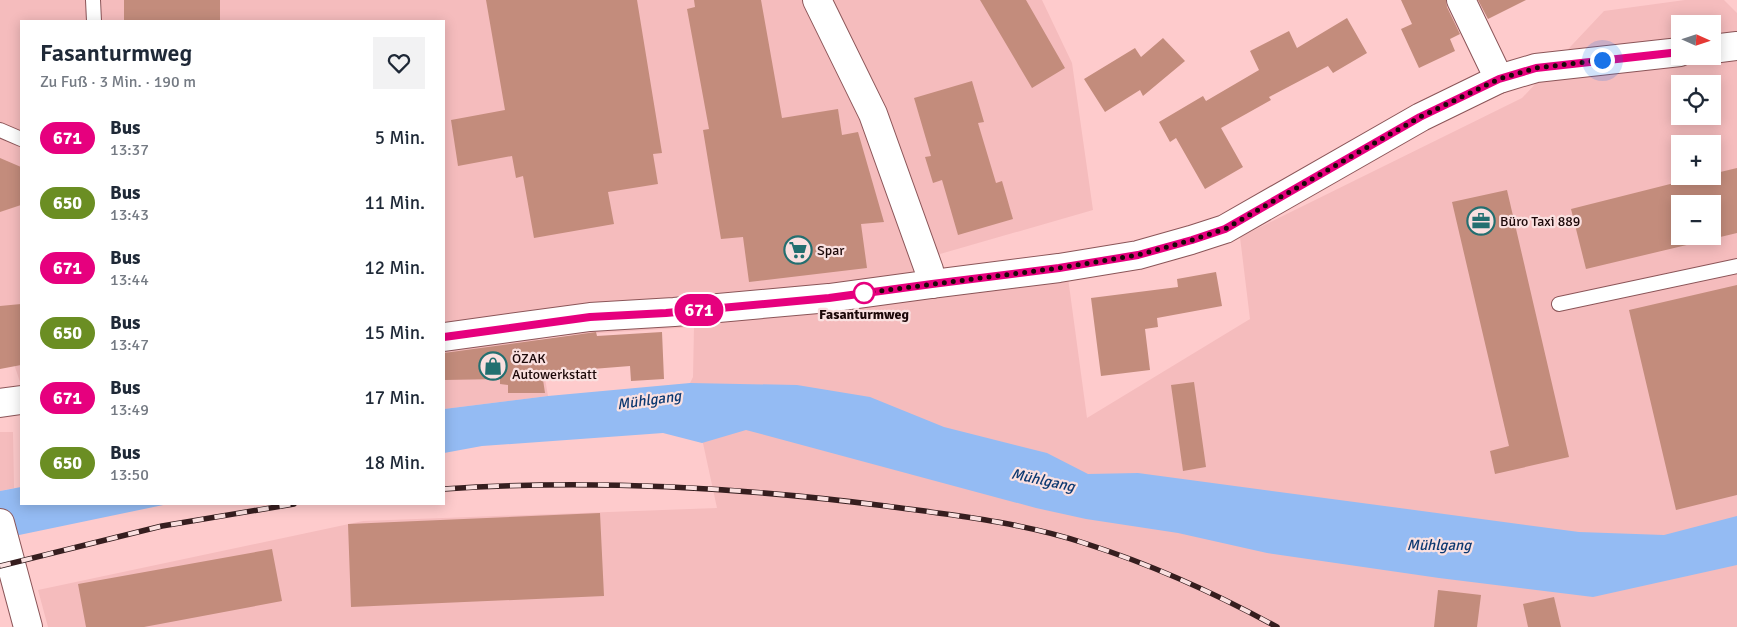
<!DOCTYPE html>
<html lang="de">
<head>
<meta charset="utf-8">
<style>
  body { margin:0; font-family:Signika,sans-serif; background:#f2f2f3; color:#1f2937; height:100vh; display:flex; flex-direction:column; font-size:19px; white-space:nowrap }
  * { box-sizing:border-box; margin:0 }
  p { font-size:16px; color:#747a83 }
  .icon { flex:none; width:28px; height:28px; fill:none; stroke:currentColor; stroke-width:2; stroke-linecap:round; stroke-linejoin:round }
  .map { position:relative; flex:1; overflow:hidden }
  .panel { position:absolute; left:20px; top:20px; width:425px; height:485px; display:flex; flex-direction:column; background:#fff; border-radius:0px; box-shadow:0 2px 12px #0003 }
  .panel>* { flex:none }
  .badge { padding:0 10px; border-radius:16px; font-size:18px; line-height:32px }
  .needle { width:32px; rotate:93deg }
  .tools { position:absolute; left:1671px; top:15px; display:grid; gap:10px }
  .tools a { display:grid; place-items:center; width:50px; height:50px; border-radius:0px; background:#fff; box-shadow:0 2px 12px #0003; font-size:25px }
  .you { position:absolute; width:25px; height:25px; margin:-12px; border:4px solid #fff; border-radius:50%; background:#1a73e8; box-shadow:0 0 0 8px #1a73e833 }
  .map>.badge { position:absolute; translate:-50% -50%; box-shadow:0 0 0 2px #fff }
  .round { display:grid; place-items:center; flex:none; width:52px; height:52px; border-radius:0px; background:#f2f2f3 }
  .head { display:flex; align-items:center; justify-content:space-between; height:85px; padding:0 20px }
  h1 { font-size:24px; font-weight:600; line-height:38px }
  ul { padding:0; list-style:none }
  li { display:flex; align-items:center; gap:15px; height:65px; padding:0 20px }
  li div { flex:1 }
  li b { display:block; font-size:19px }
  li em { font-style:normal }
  li .badge { min-width:55px; font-weight:700; text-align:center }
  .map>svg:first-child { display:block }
  .built { fill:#f5bcbd; fill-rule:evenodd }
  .water { fill:#94bbf3 }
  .building { fill:#c38c7c; fill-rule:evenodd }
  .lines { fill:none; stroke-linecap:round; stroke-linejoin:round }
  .lane-casing { stroke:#8b5558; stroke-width:16 }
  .street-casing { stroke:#8b5558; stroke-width:30 }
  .secondary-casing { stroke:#8b5558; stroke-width:30 }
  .lane { stroke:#fff; stroke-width:14 }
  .street { stroke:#fff; stroke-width:28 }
  .secondary { stroke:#fff; stroke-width:28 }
  .rail-casing { stroke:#361e1f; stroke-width:5.5 }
  .rail { stroke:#fae0e0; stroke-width:4; stroke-dasharray:11; stroke-linecap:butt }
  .line-casing { stroke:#fff; stroke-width:11 }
  .line { stroke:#e6007e; stroke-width:8 }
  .walk { stroke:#1c0809; stroke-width:5; stroke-dasharray:0 9 }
  .stop-dot { fill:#fff; stroke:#e6007e; stroke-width:2.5 }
  .labels { text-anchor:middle; stroke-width:4.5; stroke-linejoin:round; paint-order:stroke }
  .poi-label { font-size:14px; fill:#1c0809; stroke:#fae0e0; text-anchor:start }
  .stop-label { font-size:14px; font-weight:bold; fill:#1c0809; stroke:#fae0e0 }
  .water-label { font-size:15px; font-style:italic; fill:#0b3870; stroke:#fae0e0 }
</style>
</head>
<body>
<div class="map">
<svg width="1737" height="627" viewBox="0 0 1737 627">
  <rect width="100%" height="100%" fill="#fecbcc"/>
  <path class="built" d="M0,0H1042L1072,63L1093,210L940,254L932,283L1066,263L1087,418L1250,319L1240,237L1522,98L1604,11L1685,0H1724L1737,13V627H48L38,590L363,521L717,508L690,383L693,377L694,327L538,337L548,396L444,409V21H21V385L0,322ZM1680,24H1712V56H1680ZM1680,84H1712V116H1680ZM1680,144H1712V176H1680ZM1680,204H1712V236H1680Z
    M0,432H13L14,488L0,491Z"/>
  <path class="water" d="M690,383L797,385L870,397L944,427L1047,453L1088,474L1138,473L1579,532L1664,535L1737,516V565L1593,597L1439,578L1267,553L1178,533L1086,519L1036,508L746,430L702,443L663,433L482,446L444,453V409L548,396Z
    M21,487V504H168L0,539V491Z"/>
  <path class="building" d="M124,0H220V21H124Z
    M486,0H637L662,153L653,154L658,184L608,192L614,224L534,238L523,176L516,178L512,156L458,166L451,120L505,110Z
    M694,0H761L782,118L838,109L842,135L858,132L884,222L861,224L867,268L749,282L743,237L721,239L703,130L709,129L687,9L695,7Z
    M980,0H1026L1065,68L1032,88Z
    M1401,0H1446L1447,7L1460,34L1450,39L1455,51L1419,68L1401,29L1412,24Z
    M1478,0H1526L1488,19Z
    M1347,18L1367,53L1333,73L1328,66L1269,97L1271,100L1221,128L1243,167L1205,189L1176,138L1170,142L1159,122L1203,96L1206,101L1259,70L1250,51L1289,31L1297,48Z
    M1163,38L1185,61L1143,96L1140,90L1105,112L1084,79L1135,48L1141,57Z
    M972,81L984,122L978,123L996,183L1002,181L1013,219L958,235L942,180L933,183L925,157L931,156L914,98Z
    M0,158L21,167V205L0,212Z
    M1737,168V233L1586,269L1571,209L1702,176H1712V174ZM1680,204H1712V236H1680Z
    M1507,190L1569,457L1495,474L1490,451L1509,446L1452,202Z
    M1216,272L1222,306L1157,318L1158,327L1145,329L1150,370L1101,376L1091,298L1178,287L1177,279Z
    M1737,285V495L1676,510L1629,310Z
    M21,304V365L0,369V306Z
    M596,332L597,336L662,332L664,379L631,381L630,366L542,373L545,393H508V385L500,384V379L444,380V353Z
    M1194,382L1206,467L1183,471L1171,385Z
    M600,513L604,596L351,607L348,524Z
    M272,549L282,601L144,627H86L78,584Z
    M1438,590L1481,595L1477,627H1434Z
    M1554,597L1561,627H1528L1523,604Z"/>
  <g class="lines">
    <g class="lane-casing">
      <path id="lane" d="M93,0L94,21
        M0,130L21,139
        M1559,304L1737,266"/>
    </g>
    <g class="street-casing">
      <path id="street" d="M817,0L873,114L929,270L932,284
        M1461,0L1499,79
        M0,523L28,627"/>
    </g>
    <g class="secondary-casing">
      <path id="secondary" d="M1712,49L1737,46
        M444,337L590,317L674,312L829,298L932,284L1059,268L1138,255L1191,240L1225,229L1421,117L1499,79L1536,68L1680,52
        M0,403L21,400"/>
    </g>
    <use href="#lane" class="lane"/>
    <use href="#street" class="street"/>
    <use href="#secondary" class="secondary"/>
    <g class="rail-casing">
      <path id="rail" d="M444,489C593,479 738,487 886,506C952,515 1020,522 1084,543C1150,564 1217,594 1277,627
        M0,566L162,526L294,504"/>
    </g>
    <use href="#rail" class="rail"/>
  </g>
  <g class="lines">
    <g class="line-casing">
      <path id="line" d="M444,337L590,317L666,313L829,298L932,284L1059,268L1138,255L1192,240L1225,229L1420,117L1499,79L1536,68L1680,52"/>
    </g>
    <use href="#line" class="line"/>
    <path class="walk" d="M864,293L1059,268L1138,255L1192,240L1225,229L1420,117L1499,79L1536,68L1602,60"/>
  </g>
  <defs>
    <g id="office-ring" transform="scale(1.4375)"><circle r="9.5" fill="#fae0e0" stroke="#236f70" stroke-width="1.5"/><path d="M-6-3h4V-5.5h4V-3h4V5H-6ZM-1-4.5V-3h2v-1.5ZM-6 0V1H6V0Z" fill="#236f70"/></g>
    <g id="supermarket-ring" transform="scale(1.4375)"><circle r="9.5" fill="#fae0e0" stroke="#236f70" stroke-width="1.5"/><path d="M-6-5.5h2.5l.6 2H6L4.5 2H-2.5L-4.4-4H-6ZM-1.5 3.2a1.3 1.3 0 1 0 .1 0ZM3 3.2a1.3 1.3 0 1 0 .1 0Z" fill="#236f70"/></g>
    <g id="shop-ring" transform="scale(1.4375)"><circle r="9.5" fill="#fae0e0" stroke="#236f70" stroke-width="1.5"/><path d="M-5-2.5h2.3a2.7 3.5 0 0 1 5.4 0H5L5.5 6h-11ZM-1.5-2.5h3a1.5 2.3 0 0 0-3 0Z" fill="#236f70"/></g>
  </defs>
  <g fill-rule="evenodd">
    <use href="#office-ring" x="1481" y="221"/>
    <use href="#supermarket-ring" x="798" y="250"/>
    <use href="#shop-ring" x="493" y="366"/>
  </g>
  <circle class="stop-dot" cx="864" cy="293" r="10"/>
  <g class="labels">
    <g class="poi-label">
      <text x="1500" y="226">Büro Taxi 889</text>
      <text x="817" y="255">Spar</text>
      <text x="512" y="363">ÖZAK<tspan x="512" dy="16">Autowerkstatt</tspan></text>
    </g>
    <g class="stop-label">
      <text x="864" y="319">Fasanturmweg</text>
    </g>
    <g class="water-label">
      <text transform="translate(649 400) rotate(-8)" y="5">Mühlgang</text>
      <text transform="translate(1043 480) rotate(12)" y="5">Mühlgang</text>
      <text x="1439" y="550">Mühlgang</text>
    </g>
  </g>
</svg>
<div class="tools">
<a><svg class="needle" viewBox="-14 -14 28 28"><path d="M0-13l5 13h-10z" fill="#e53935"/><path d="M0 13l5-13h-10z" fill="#747a83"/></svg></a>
<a><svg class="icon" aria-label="locate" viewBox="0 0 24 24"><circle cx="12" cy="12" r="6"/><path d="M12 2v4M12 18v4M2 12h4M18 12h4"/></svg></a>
<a>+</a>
<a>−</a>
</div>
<div class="you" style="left:1602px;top:60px"></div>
<b class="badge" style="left:699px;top:310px;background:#e6007e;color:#fff">671</b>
<section class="panel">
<div class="head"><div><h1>Fasanturmweg</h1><p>Zu Fuß · 3 Min. · 190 m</p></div><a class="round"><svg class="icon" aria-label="heart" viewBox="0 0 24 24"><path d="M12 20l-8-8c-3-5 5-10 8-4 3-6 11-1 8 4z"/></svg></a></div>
<ul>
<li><span class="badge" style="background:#e6007e;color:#fff">671</span><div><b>Bus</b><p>13:37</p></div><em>5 Min.</em></li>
<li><span class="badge" style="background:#6b8e23;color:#fff">650</span><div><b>Bus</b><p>13:43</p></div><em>11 Min.</em></li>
<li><span class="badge" style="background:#e6007e;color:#fff">671</span><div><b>Bus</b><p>13:44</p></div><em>12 Min.</em></li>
<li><span class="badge" style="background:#6b8e23;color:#fff">650</span><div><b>Bus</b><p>13:47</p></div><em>15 Min.</em></li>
<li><span class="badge" style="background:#e6007e;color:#fff">671</span><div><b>Bus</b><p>13:49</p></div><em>17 Min.</em></li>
<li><span class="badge" style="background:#6b8e23;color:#fff">650</span><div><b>Bus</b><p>13:50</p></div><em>18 Min.</em></li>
</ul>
</section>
</div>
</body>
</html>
